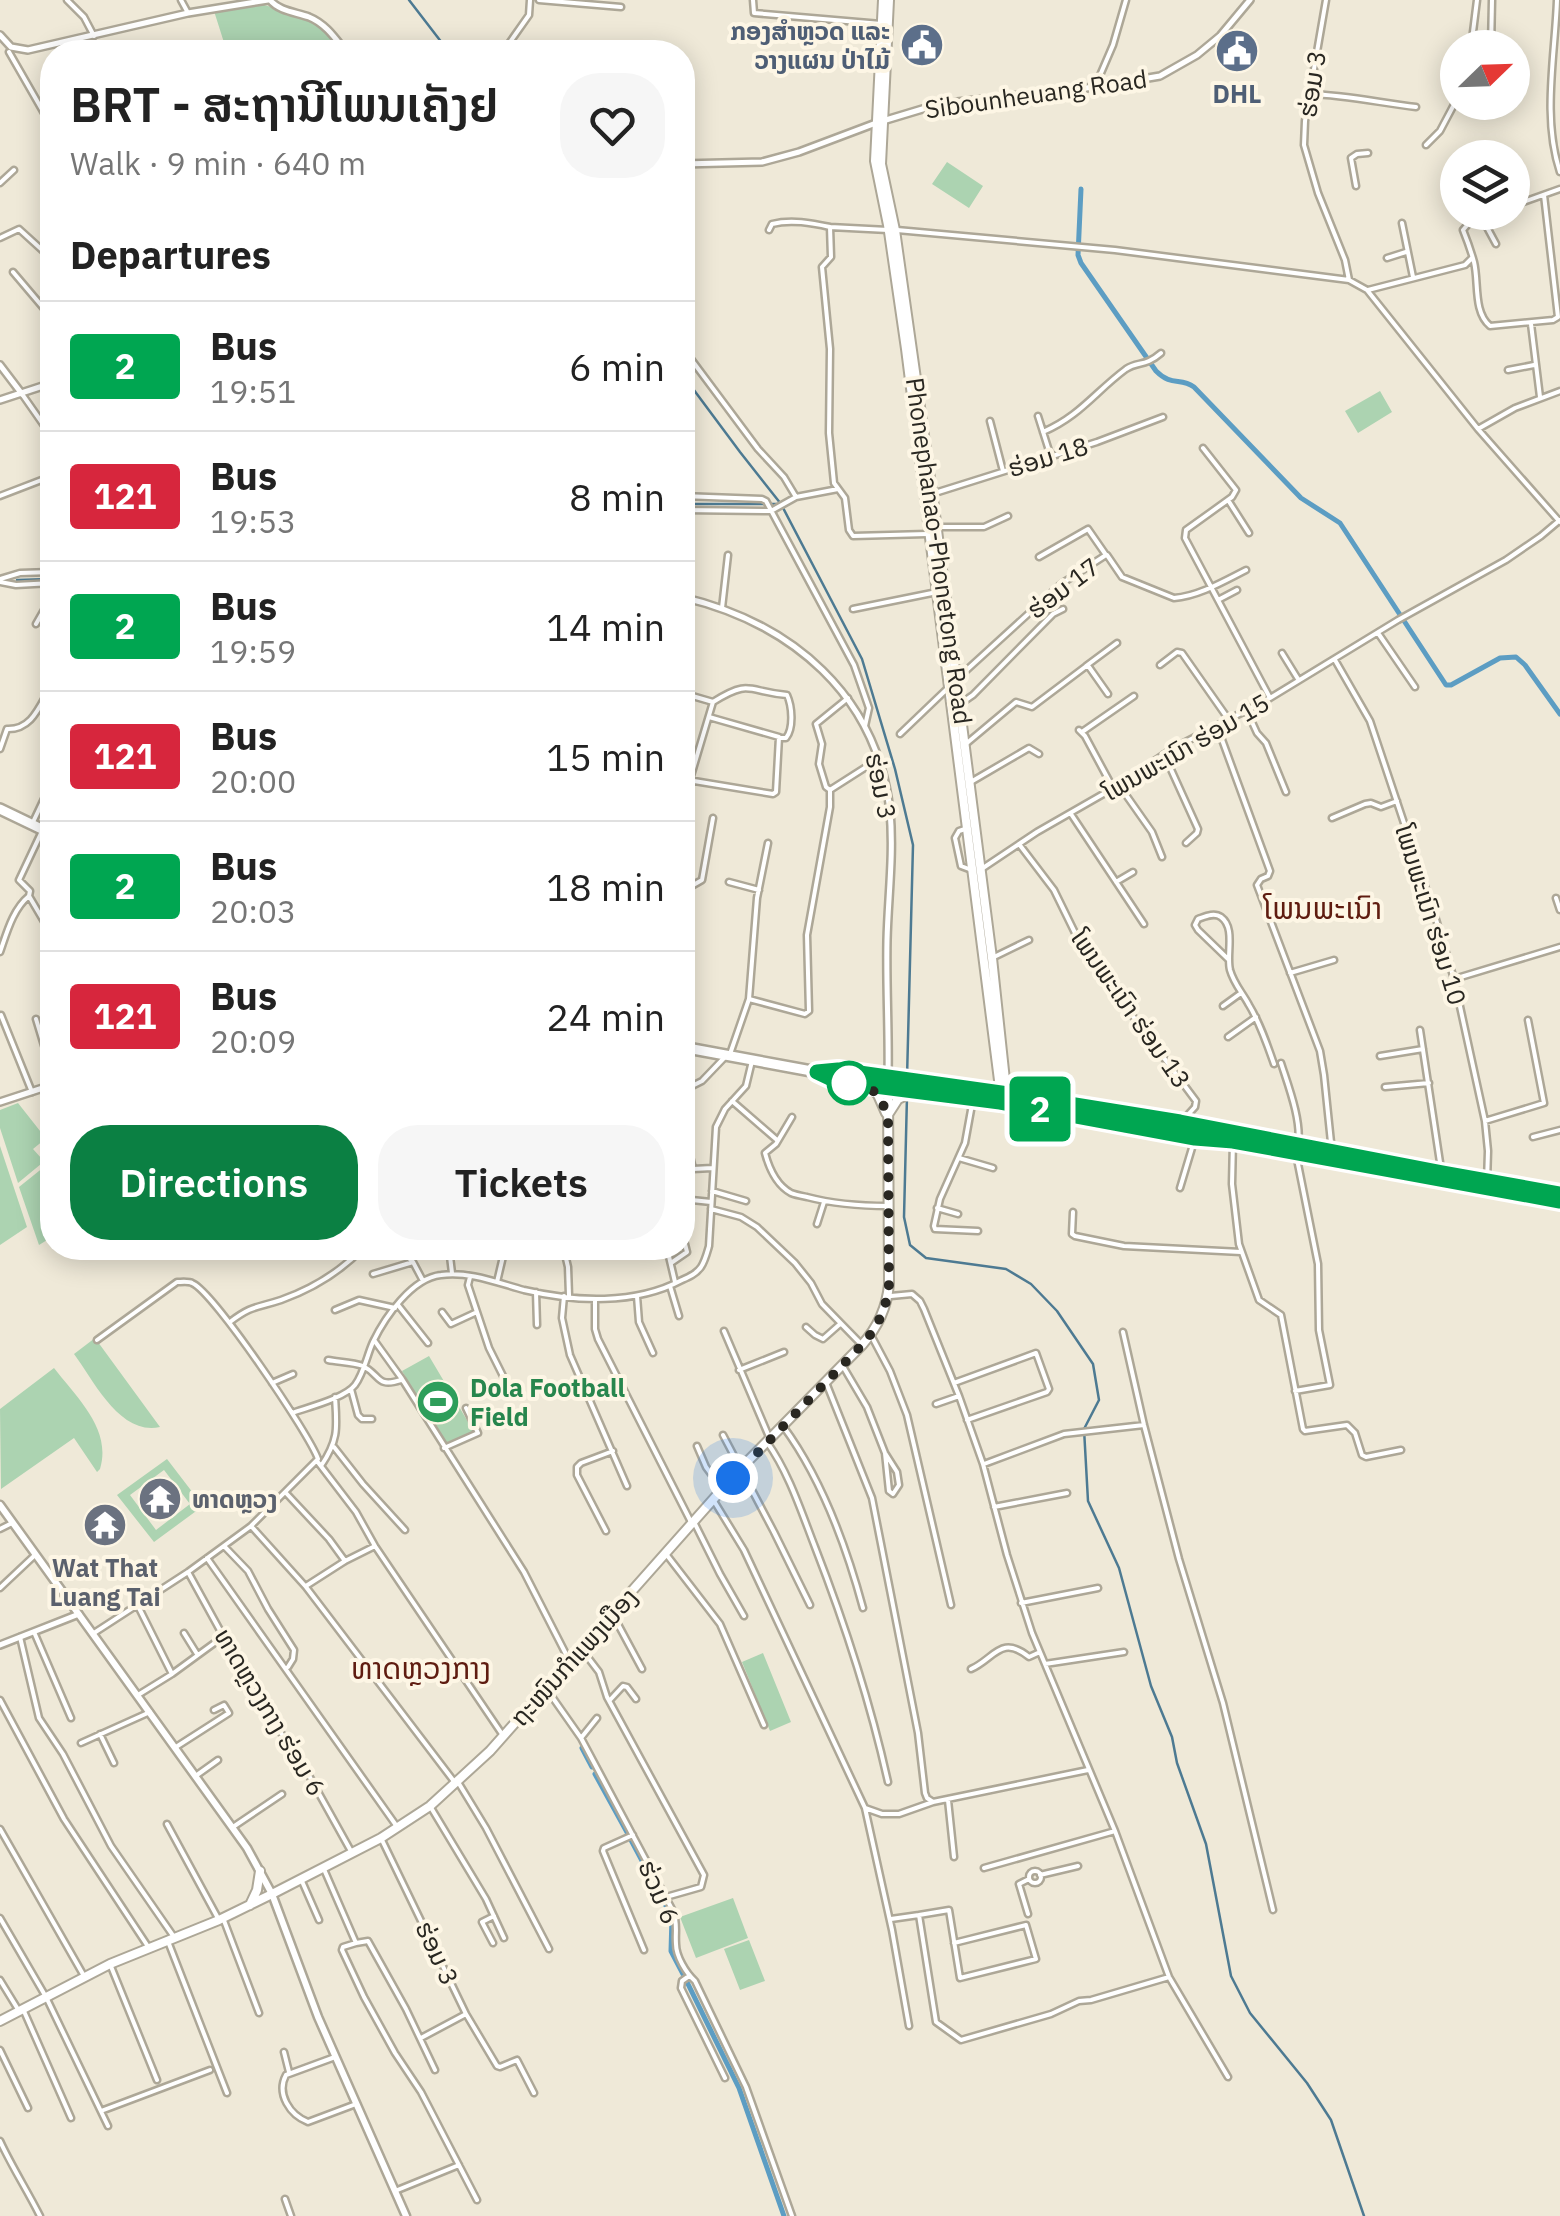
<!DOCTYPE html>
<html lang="en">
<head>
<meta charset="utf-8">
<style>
  body { margin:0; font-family:"IBM Plex Sans","Noto Sans Lao",sans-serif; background:#f6f6f6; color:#222; height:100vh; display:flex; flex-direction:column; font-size:38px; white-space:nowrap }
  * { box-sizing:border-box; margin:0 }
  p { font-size:32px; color:#767676 }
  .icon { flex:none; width:55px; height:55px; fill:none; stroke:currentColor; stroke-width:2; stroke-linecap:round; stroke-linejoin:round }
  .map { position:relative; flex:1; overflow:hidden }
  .drawer { position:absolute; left:40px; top:40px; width:655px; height:1220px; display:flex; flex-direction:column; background:#fff; border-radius:40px; box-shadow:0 5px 25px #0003 }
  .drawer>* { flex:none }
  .badge { padding:0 20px; border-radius:8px; font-size:35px; line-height:65px }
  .needle { width:65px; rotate:67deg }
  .tools { position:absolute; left:1440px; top:30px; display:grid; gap:20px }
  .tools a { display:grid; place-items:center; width:90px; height:90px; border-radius:50%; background:#fff; box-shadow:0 5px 25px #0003; font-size:50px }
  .you { position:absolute; width:50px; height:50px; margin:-25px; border:8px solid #fff; border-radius:50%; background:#1a73e8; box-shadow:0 0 0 15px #1a73e833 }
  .map>.badge { position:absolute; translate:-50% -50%; box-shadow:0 0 0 5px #fff }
  h2 { padding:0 30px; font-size:38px; line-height:90px }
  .round { display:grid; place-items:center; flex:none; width:105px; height:105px; border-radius:40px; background:#f6f6f6 }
  .head { display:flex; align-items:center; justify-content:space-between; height:170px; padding:0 30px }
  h1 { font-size:48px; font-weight:600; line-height:75px }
  .button { display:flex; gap:20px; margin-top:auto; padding:20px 30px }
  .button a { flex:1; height:115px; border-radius:40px; background:#0b8043; color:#fff; font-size:40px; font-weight:600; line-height:115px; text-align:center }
  .button a+a { background:#f6f6f6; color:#222 }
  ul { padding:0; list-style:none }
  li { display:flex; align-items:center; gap:30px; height:130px; padding:0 30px; border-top:2px solid #e0e0e0 }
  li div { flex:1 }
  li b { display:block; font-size:38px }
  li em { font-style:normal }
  li .badge { min-width:110px; font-weight:700; text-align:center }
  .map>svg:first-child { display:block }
  .green { fill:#acd3b1; fill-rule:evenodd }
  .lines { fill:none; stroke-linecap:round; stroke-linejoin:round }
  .stream { stroke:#4d7a92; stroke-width:2.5 }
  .canal { stroke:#5c9dc3; stroke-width:5 }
  .minor-casing { stroke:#ada797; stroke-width:9 }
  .tertiary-casing { stroke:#ada797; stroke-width:10 }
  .secondary-casing { stroke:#ada797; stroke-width:11 }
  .primary-casing { stroke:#ada797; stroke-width:12 }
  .trunk-casing { stroke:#ada797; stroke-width:14 }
  .minor { stroke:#fff; stroke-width:4 }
  .tertiary { stroke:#fff; stroke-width:5 }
  .secondary { stroke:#fff; stroke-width:6 }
  .primary { stroke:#fff; stroke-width:8 }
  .trunk { stroke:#fff; stroke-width:9 }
  .line-casing { stroke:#fff; stroke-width:22 }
  .line { stroke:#00a651; stroke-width:15 }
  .walk { stroke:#292721; stroke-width:10; stroke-dasharray:0 18 }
  .stop-dot { fill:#fff; stroke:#00a651; stroke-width:5 }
  .labels { text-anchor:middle; stroke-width:8; stroke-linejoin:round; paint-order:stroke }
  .service-label { font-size:25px; font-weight:bold; fill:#4e5e75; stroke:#fdf6e5; text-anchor:end }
  .street-label { font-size:25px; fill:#292721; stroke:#fdf6e5 }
  .leisure-label { font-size:25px; font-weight:bold; fill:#27864d; stroke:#fdf6e5; text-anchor:start }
  .worship-label { font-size:25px; font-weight:bold; fill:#5b616d; stroke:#fdf6e5; text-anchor:start }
  .quarter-label { font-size:30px; fill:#5f1c10; stroke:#fdf6e5 }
</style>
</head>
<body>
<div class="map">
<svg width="1560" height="2216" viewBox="0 0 1560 2216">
  <rect width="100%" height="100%" fill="#efe9d8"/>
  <path class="green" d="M261,4C288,12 318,18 335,42L321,52H227L214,11Z
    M947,162L983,186L969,208L932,184Z
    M1380,391L1392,412L1358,433L1345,411Z
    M18,1103L44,1136V1140L33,1149L42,1159L41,1164L18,1183L0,1128V1110Z
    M0,1146L27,1227L0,1245Z
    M44,1167L49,1168L52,1173V1237L39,1245L19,1187Z
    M95,1338L160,1427C120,1436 94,1381 74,1354Z
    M429,1356L474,1432L445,1443L402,1371Z
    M54,1368C77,1398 112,1429 100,1469L97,1472L74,1438L1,1489L0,1409Z
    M167,1459L203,1506L154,1542L117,1495ZM164,1470L190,1504L156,1530L130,1495Z
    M763,1653L791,1722L770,1731L742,1662Z
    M733,1898L748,1938L696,1958L680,1917Z
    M749,1940L765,1981L740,1990L724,1949Z"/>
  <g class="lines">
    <path class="stream" d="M409,0L449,52
      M682,374L740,452L781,504L862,659L895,769L913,845L907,1078
      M682,504H781
      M17,580L52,579
      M907,1096L904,1217L910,1245L926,1258L1006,1269L1031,1284L1057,1311L1093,1364L1099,1400L1084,1429L1088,1501L1119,1568L1151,1686L1172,1737L1177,1763L1206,1844L1231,1976L1250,2013L1307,2083L1331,2120L1364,2216"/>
    <path class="canal" d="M1081,189L1078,255L1081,263L1156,371C1172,387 1180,377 1194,387L1301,498L1340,523L1446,685H1451L1500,658L1516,657L1525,665L1560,714
      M582,1748L592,1767
      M595,1774L628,1834
      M631,1840L672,1917L671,1951L683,1974
      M687,1982L739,2088L784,2216"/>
    <g class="minor-casing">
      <path id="minor" d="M67,0L84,17L94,36
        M181,0L188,13
        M539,0L621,7
        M753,0L754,13L881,24
        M1326,0L1305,121L1304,145L1318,193L1345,260L1349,280
        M1557,0C1555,56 1542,118 1560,172
        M1471,48L1477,0
        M1491,48L1492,0
        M9,52L52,127
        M503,52L529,15L530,0
        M1095,87L1113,45L1126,0
        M1310,94C1346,95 1381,103 1416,107
        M1426,145L1440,131L1458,97
        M1458,166L1451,171L1458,191
        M0,183L14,170
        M1356,186L1351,158L1357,154L1368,153
        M1512,206L1560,189
        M1496,212L1469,223L1463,230C1467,240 1471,251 1474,262C1479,282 1473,312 1490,326L1553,320L1558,317L1544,195
        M1482,218L1496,244
        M1402,223L1413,277
        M769,230L772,224C791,219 812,223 830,227
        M888,230L830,227L831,257L822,267L830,349L829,433L834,483L845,498L849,530L853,536L927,534
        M897,230L1115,250L1349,280L1367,290L1478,429L1560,522
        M0,238L19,229L52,259
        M1387,258L1406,252
        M13,272L52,318
        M1368,290L1465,265L1472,258
        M1531,324L1540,397
        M682,347L758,449L784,477L796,497
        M1508,370L1534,365
        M22,394L52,437
        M1038,416L1051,457
        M990,421L1003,471
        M1478,429L1515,408L1560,391
        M1043,432C1080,416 1095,392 1126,369C1138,361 1145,367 1161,353
        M1203,448L1236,490L1232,497L1186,530L1185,538L1270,698
        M935,493L1097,442L1163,417
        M0,496L52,476
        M682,496L762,499L766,501L854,665L869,708L865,726
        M1228,500L1249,533
        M682,510L771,511L796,497L838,489
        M936,527H984L1008,516
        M1107,555L1122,577L1174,598C1199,596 1224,581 1246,570
        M0,579L20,573L52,572
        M0,582L16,585L52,583
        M1218,600L1237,590
        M722,608L728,555
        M853,609L937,592
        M36,624L52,596
        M1378,633L1415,687
        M1282,653L1298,679
        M1335,660L1370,721L1435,916L1454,979L1485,1121L1488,1151L1487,1182
        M1160,665L1177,652L1182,653L1229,720
        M1086,666L1117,643
        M959,677L1061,584L1106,555L1088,529L1039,557
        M682,693L713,702
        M960,704L973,695L1053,614L1063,609
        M1247,711L1257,733L1266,743L1286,792
        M1217,726L1270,871L1268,876L1261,879L1257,885L1320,1051L1324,1075L1332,1152
        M1079,730L1085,736L1113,788
        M1082,732L1134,696
        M900,734L948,688
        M967,743L1016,702L1032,707L1085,667H1089L1108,694
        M0,749L7,729C33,730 40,704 52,685
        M1164,754L1198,829L1197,833L1186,843
        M682,779L773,794L776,792L779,737L709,717
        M969,783L1029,748L1039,754
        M1119,785L1152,832L1162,857
        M830,790L877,760
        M682,806L713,702C751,678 748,692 787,695C792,706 794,728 786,738H780
        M1071,814L1144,924
        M1332,818L1365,804L1371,803L1381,807L1397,801
        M34,820L52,782
        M968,828L959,831L955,838L961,866L969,869
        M43,829L19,880L30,891L29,896L52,935
        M1019,844L1054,890L1078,939L1100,972L1196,1101L1195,1107L1184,1119
        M983,868L1037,832L1119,785L1172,749L1270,698L1398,620L1506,560L1541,536L1560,520
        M729,882L759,890
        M1116,882L1133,872
        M1556,898L1560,910
        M682,909L688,888L702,880L713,818
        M0,952C7,932 13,909 29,896
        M992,958L1029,940
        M1228,959L1198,930L1195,925L1198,919C1204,917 1214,912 1221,917C1236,928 1226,954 1230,970C1234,984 1242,992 1249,1005C1260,1023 1267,1044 1274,1064
        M1290,973L1334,960
        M1454,979L1560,947
        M682,998L689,981
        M749,999L805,1014L809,1011L807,935L830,807V790L826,787L819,764L822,744L816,724L848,698
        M1223,1006L1241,993
        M1,1015L32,1092
        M36,1019L52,1072
        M1420,1030L1441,1169
        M1228,1037L1256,1017
        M730,1054L749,999L757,898L768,843
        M1380,1056L1423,1049
        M1281,1063C1288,1085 1302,1121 1298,1145
        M1385,1087L1429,1083
        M682,1091L702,1081L725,1057
        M973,1099L965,1143L940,1199L934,1226L935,1229L978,1231
        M732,1101L777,1140
        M792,1117L776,1144L765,1153C769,1168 776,1185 791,1193C796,1195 802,1196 807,1197C834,1204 859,1206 888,1206
        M1485,1121L1544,1103L1528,1020
        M1533,1137L1560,1130
        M1233,1141L1232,1184L1239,1244L1259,1300L1281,1315L1303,1429L1305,1431L1347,1425L1355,1433L1362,1455L1366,1457L1401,1450
        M682,1153L690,1156L693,1169L712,1168
        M959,1158L993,1168
        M1180,1188L1195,1138
        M712,1191L746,1201
        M682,1199L711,1202
        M937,1208L958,1214
        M711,1209L741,1217L757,1227L795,1263L811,1283L822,1304L862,1345
        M1073,1212L1072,1234L1075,1236L1124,1246L1241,1252
        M817,1224L824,1202
        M398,1248L413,1262L422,1279
        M449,1248L452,1273
        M667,1248L675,1282
        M564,1250L568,1267L569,1295
        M671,1263L687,1252L682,1232
        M373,1274L413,1262
        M470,1277L468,1285L489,1348L508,1386
        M497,1282L505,1248
        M670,1286L679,1316
        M536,1292L537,1325
        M564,1296L562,1318L570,1355L627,1486
        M637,1296L639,1322L653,1353
        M891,1296L912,1294L920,1301L924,1309L959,1396L983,1464L1007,1555L1032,1633L1115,1831L1169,1977L1228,2077
        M595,1299V1329L598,1339L691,1522
        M398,1305L428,1343
        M335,1310L359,1300L395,1308
        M442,1312L451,1324L477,1312
        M230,1322C252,1305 257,1308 281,1300C312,1289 341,1271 363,1248
        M806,1327L815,1335L823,1339L840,1324
        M724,1331L770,1439
        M1123,1332L1144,1425L1179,1559L1223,1703L1273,1910
        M872,1337L890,1371L907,1415L951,1605
        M374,1340L402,1379L524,1572L569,1660
        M328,1360C338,1362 353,1362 363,1366C381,1375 376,1388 401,1380
        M844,1368L867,1407L885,1453L897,1472L899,1485L893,1494L889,1491L885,1453
        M739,1370L784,1352
        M272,1383L293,1374
        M954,1383L1036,1353L1049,1389L1047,1392L967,1420
        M827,1385L872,1498L918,1733L925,1793L927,1798L933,1802
        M351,1389L358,1415L362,1419H372
        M1295,1391L1330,1385L1319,1330L1318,1264L1296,1154
        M936,1404L959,1396
        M292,1413C309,1407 345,1398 355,1385C364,1373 367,1355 373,1342C385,1317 412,1278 441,1275C469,1271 498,1283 524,1290C575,1302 635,1305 682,1280C689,1277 696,1274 701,1267C705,1261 707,1253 709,1246L716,1127L725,1109L746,1086L752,1061
        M783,1426C822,1479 846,1545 863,1608
        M723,1435L774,1532L810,1605
        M767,1442C789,1473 801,1511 815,1547C845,1624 870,1701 888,1782
        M697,1446L706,1467L723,1490
        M334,1447L363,1484L405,1530
        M444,1448L478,1433L466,1408
        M317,1461L356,1512L375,1546L502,1734
        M984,1464L1064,1434L1144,1425
        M321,1466C339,1439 337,1428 335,1397
        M286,1493L329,1539L345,1561
        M714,1501L744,1550L865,1808L892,1930L909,2026
        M994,1507L1067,1493
        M694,1522L720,1574L744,1616
        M251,1526L306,1587L456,1784
        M0,1529L12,1523
        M606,1531L577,1475V1467L581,1463L613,1451
        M224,1546L248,1571L268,1609L294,1650L293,1659L288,1667
        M666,1554L720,1624L764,1725
        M207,1558L398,1828
        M188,1572L255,1694L307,1772L352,1853
        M306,1586L345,1561L375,1546
        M0,1588L35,1555
        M1021,1603L1098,1588
        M138,1606L172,1674
        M613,1615L642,1669
        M34,1632L71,1718
        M94,1633L188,1572L251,1526L318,1459C310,1435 213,1291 192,1283C189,1281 181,1282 177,1282L97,1340
        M184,1633L197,1654
        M20,1637L39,1718L63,1754L111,1846L174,1937
        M583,1651L599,1672L607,1697L704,1875L701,1887L666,1897
        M1045,1664L1124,1652
        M971,1669C994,1659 1001,1634 1029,1657L1040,1652
        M548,1691L581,1738L673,1911C678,1924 675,1932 676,1944C676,1956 686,1973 695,1981L746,2087L792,2216
        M138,1695L172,1674L224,1636
        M0,1700L64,1819L149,1948
        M610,1700L623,1686L627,1687L636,1699
        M100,1734L114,1763
        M581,1738L597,1718
        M81,1743L150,1712
        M176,1747L229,1713L224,1705L214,1710
        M197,1775L218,1760
        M458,1782L486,1828L549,1949
        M948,1800L954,1857
        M430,1806L486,1899L504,1938
        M865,1808L882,1814H899L933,1802L1088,1770
        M167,1824L219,1920
        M233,1827L282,1794
        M0,1829L84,1976
        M633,1835L604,1848L603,1851L644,1950
        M381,1838L466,2014L497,2066L500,2067L517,2060L534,2093
        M323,1867L356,1943L343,1947L342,1950L364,1997L395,2053L421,2092L477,2200
        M984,1868L1115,1831
        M1029 1877a6 6 0 1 1 12 0a6 6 0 1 1-12 0Z
        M1040,1875L1078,1866
        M301,1879L319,1920
        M1028,1914L1019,1884L1029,1879
        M919,1915L949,1910L960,1978L1036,1959L1026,1925L954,1943
        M0,1918L46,1997L108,2126
        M223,1918L259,2013
        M891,1919L919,1915L936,2022L961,2040L1051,2014L1079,2001L1091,2000L1169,1977
        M356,1943L368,1941L406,2009L435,2070
        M493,1943L482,1922L494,1916
        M169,1944L227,2093
        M110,1964L157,2080
        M689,1976L682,1981L681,1988L725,2078
        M0,1980L19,2011
        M23,2009L71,2118
        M421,2038L466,2014
        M0,2050L28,2108
        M284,2052L289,2072
        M335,2057L286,2075C276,2094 290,2115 308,2122L356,2104
        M101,2111L210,2070
        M0,2141C12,2167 27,2190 40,2216
        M395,2191L459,2165
        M285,2199L291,2216"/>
    </g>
    <g class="tertiary-casing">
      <path id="tertiary" d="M270,0C279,11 295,12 309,17C326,24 335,38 346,52
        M0,35L11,47L28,50L188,13L268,0
        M682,164L762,162L799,152L876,123L939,104L1095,87L1160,76L1197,55L1220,36L1250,0
        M0,365L22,394
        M0,400L52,383
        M682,597C792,623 877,695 890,811C894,854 888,898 887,940C886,986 889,1032 888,1077
        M0,1102L52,1085
        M0,1645L79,1614"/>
    </g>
    <g class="secondary-casing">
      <path id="secondary" d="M0,1505L247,1848L272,1894L318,2017L406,2216"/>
    </g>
    <g class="primary-casing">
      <path id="primary" d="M883,0L875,161L888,225L906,349L1001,1096
        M889,0L881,164L895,230L933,499L992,958L1007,1099
        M870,1086L878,1095L886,1113
        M889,1113L898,1099L911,1093
        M250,1905L257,1890L260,1871
        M0,2021L110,1964L219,1920L272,1894L381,1838L430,1806L490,1751L741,1468L862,1345C878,1327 887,1308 889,1284L888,1088"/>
    </g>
    <g class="trunk-casing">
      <path id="trunk" d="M0,809L52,834
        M682,1047L817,1072L838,1070L888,1077L1181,1122L1442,1173L1560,1194
        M820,1073L836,1081L1000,1102L1074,1114L1195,1138L1233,1141L1560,1201"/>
    </g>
    <use href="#minor" class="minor"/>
    <use href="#tertiary" class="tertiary"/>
    <use href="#secondary" class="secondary"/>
    <use href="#primary" class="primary"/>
    <use href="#trunk" class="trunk"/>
  </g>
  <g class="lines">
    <g class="line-casing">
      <path id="line" d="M1560,1194L1442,1173L1180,1122L1008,1094L838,1070L817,1072L836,1081L1000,1102L1195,1138L1233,1141L1560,1201"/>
    </g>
    <use href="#line" class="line"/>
    <path class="walk" d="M733,1478L862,1345C878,1327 887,1307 889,1284L888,1117C879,1093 875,1087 849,1083"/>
  </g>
  <defs>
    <g id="civic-disc" transform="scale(2.25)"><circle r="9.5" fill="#5c6f8a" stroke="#fdf6e5"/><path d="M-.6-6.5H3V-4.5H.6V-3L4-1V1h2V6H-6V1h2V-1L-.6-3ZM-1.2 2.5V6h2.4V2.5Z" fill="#fff"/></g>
    <g id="stadium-disc" transform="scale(2.25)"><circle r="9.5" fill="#2e9e5b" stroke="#fdf6e5"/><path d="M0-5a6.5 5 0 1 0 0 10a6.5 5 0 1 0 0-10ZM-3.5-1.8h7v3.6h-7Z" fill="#fff"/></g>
    <g id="temple-disc" transform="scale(2.25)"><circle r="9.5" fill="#6b7280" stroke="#fdf6e5"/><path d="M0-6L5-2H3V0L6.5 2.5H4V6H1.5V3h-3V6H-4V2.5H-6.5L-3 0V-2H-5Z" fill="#fff"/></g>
  </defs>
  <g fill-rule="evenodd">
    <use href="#civic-disc" x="922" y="45"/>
    <use href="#civic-disc" x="1237" y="51"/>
    <use href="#stadium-disc" x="438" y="1402"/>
    <use href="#temple-disc" x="160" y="1499"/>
    <use href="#temple-disc" x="105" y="1525"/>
  </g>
  <circle class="stop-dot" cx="849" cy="1083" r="20"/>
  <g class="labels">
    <g class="service-label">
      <text x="890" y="40">ກອງສໍາຫຼວດ ແລະ<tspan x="890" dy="29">ວາງແຜນ ປ່າໄມ້</tspan></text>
      <text x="1237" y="103" text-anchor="middle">DHL</text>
    </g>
    <g class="street-label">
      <text transform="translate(1312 84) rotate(-81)" y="9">ຮ່ອມ 3</text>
      <text transform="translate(1036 94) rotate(-8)" y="9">Sibounheuang Road</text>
      <text transform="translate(1048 457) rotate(-17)" y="9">ຮ່ອມ 18</text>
      <text transform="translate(939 551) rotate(82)" y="9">Phonephanao-Phonetong Road</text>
      <text transform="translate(1063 588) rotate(-37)" y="9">ຮ່ອມ 17</text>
      <text transform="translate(1186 747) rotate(-30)" y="9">ໂພນພະເນົາ ຮ່ອມ 15</text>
      <text transform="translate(881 786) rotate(78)" y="9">ຮ່ອມ 3</text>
      <text transform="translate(1431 915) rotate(73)" y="9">ໂພນພະເນົາ ຮ່ອມ 10</text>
      <text transform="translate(1131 1009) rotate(55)" y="9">ໂພນພະເນົາ ຮ່ອມ 13</text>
      <text transform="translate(574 1657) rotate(-48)" y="9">ຖະໜົນກຳແພງເມືອງ</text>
      <text transform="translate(270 1712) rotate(59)" y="9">ທາດຫຼວງກາງ ຮ່ອມ 6</text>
      <text transform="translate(659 1892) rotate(67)" y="9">ຮ່ວມ 6</text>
      <text transform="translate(437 1953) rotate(65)" y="9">ຮ່ອມ 3</text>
    </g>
    <g class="leisure-label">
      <text x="470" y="1397">Dola Football<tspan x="470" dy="29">Field</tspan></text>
    </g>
    <g class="worship-label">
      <text x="192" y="1508">ທາດຫຼວງ</text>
      <text x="105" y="1577" text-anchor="middle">Wat That<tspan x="105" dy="29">Luang Tai</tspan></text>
    </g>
    <g class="quarter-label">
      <text x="1323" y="919">ໂພນພະເນົາ</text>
      <text x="421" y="1679">ທາດຫຼວງກາງ</text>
    </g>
  </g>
</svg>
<div class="tools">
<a><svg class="needle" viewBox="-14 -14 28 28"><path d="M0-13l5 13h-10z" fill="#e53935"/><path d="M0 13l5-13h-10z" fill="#767676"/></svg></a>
<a><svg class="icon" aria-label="layers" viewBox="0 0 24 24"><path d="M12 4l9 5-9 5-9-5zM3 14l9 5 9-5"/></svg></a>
</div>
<div class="you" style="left:733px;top:1478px"></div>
<b class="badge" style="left:1040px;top:1109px;background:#00a651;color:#fff">2</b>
<section class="drawer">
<div class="head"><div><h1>BRT - ສະຖານີໂພນເຄັງຢ</h1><p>Walk · 9 min · 640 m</p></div><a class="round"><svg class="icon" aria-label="heart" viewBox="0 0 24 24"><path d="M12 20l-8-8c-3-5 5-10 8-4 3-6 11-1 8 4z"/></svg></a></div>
<h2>Departures</h2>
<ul>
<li><span class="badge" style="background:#00a651;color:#fff">2</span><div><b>Bus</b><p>19:51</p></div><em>6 min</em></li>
<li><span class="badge" style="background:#d7263d;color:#fff">121</span><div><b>Bus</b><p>19:53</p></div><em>8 min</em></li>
<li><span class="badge" style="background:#00a651;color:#fff">2</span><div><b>Bus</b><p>19:59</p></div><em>14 min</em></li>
<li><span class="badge" style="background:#d7263d;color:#fff">121</span><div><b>Bus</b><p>20:00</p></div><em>15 min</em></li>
<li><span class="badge" style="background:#00a651;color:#fff">2</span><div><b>Bus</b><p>20:03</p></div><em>18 min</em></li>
<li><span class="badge" style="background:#d7263d;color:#fff">121</span><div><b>Bus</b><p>20:09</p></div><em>24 min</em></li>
</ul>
<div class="button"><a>Directions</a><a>Tickets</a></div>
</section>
</div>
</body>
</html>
